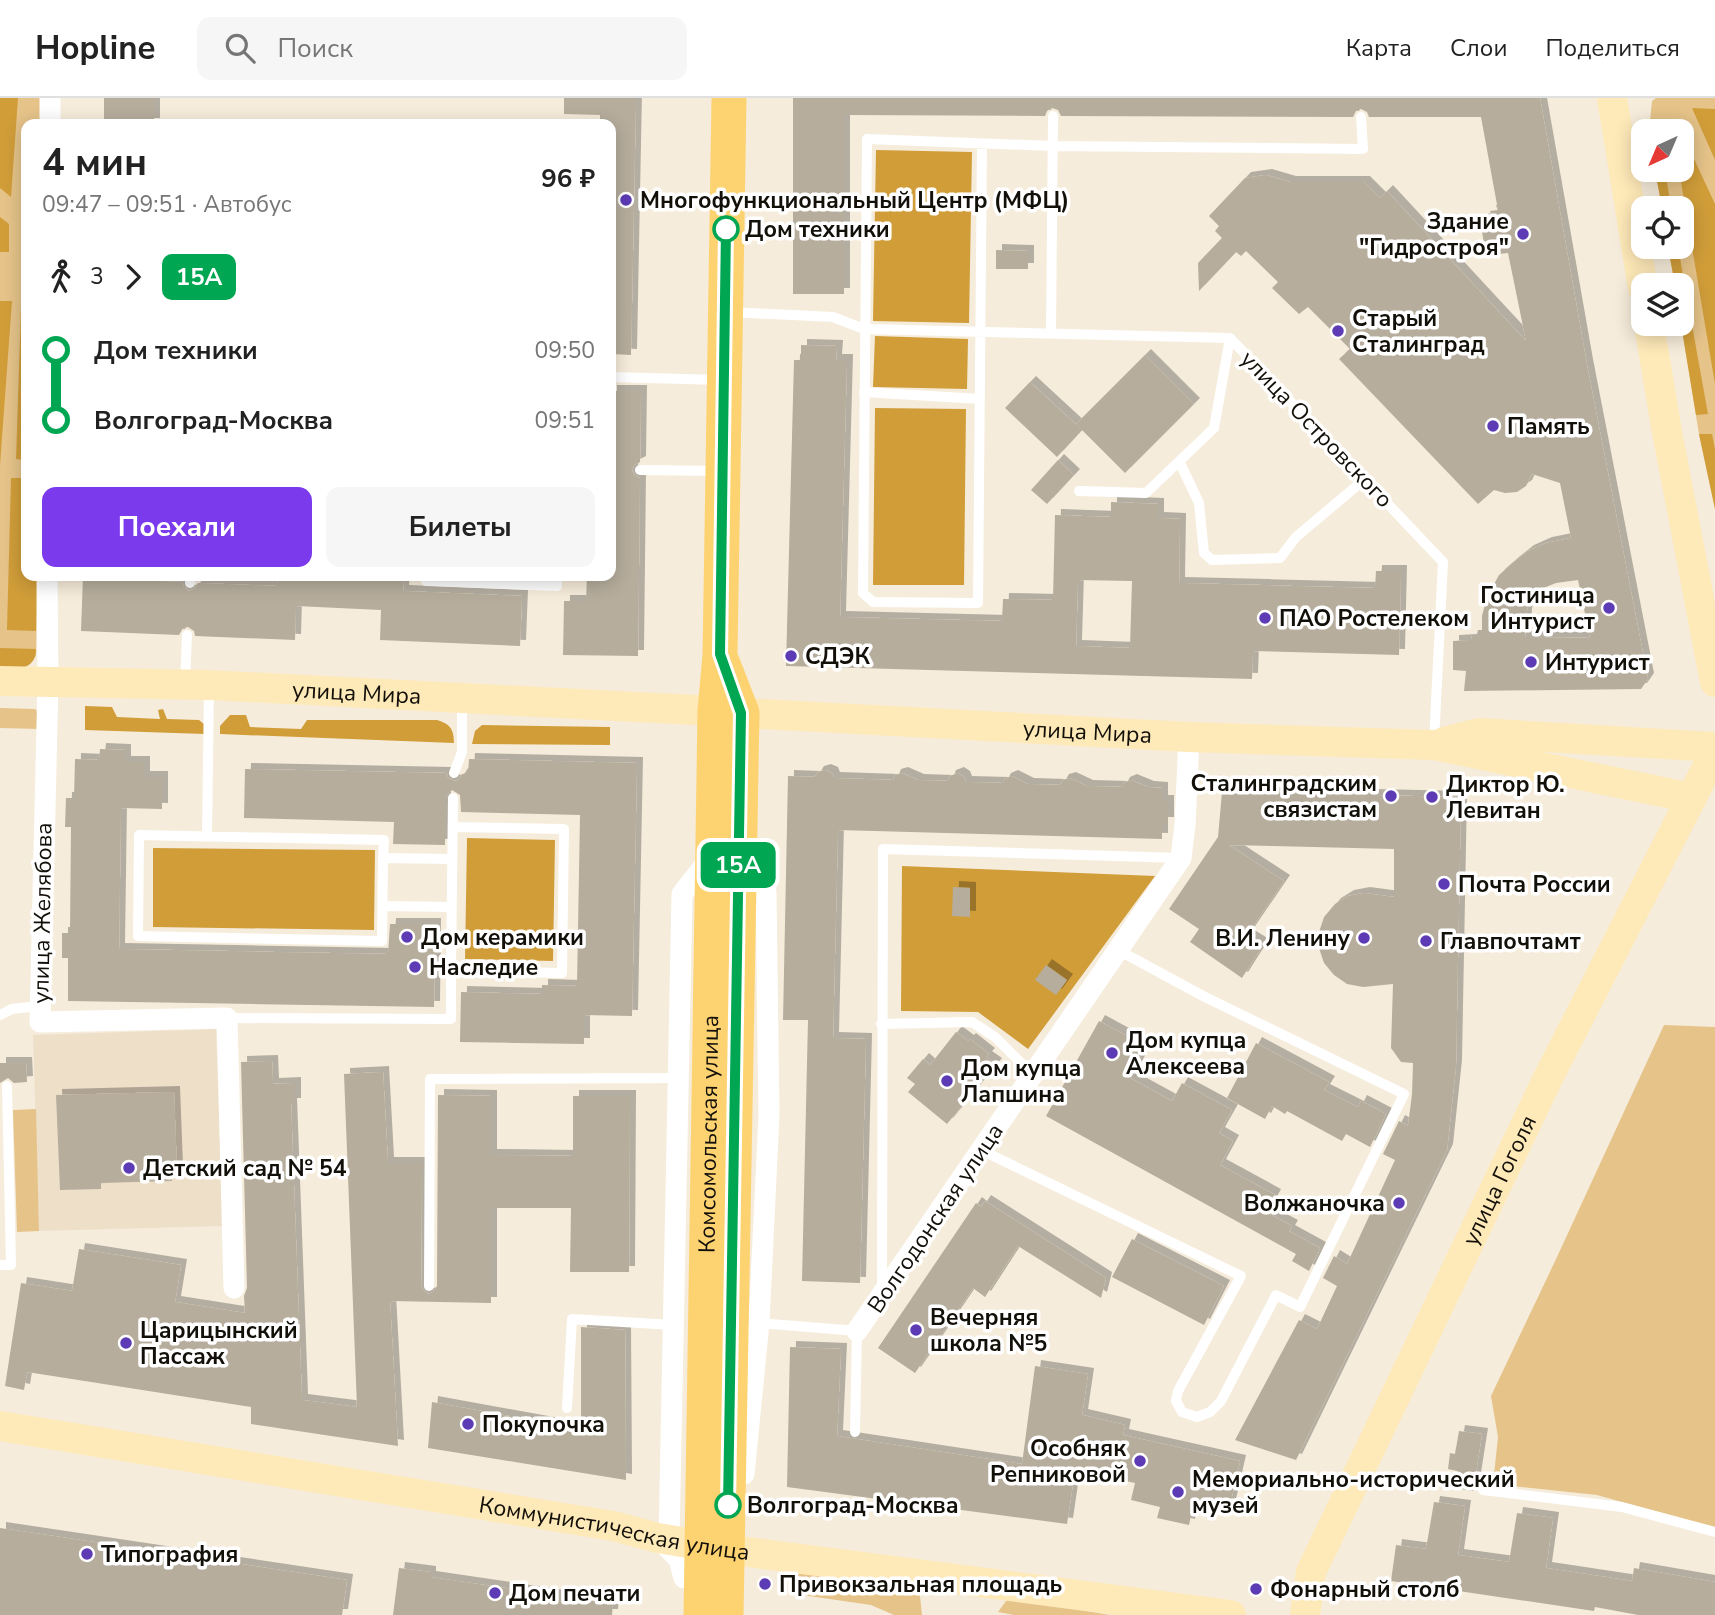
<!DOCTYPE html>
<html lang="ru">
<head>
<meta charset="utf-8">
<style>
  body { margin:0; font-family:"Nunito Sans",sans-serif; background:#f6f6f6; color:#222; height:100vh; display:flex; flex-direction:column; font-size:26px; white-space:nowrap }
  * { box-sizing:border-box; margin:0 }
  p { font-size:23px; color:#767676 }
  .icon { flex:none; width:38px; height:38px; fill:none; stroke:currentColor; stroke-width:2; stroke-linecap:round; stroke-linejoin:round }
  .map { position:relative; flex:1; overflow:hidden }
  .side { position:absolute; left:21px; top:21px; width:595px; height:462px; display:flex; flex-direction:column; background:#fff; border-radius:14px; box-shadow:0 4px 18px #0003 }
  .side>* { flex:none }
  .badge { padding:0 14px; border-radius:10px; font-size:24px; line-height:46px }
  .needle { width:46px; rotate:224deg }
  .fabs { position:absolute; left:1631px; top:21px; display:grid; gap:14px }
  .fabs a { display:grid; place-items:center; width:63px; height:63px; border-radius:14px; background:#fff; box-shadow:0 4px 18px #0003; font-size:35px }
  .map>.badge { position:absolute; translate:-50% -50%; box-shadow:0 0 0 4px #fff }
  .legs { display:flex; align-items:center; gap:10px; height:77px; padding:0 21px; font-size:23px }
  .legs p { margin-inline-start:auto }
  .head { display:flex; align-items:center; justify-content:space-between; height:119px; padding:0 21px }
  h1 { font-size:38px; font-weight:700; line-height:52px }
  .action { display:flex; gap:14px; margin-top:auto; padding:14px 21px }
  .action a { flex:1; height:80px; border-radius:14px; background:#7c3aed; color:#fff; font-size:28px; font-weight:700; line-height:80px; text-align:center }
  .action a+a { background:#f6f6f6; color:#222 }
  ul { padding:0 21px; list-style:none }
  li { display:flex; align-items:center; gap:24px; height:70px; font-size:26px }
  li i { display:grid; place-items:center; width:10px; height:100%; margin:0 9px; background:currentColor }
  li i::after { content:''; width:18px; height:18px; margin:-9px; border:5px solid; border-radius:50%; background:#fff }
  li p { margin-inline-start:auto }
  li:first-child i { background:linear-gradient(#0000 50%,currentColor 0) }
  li:last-child i { background:linear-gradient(currentColor 50%,#0000 0) }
  header { display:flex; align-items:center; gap:42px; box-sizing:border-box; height:98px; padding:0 35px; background:#fff; border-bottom:2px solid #e0e0e0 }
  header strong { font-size:33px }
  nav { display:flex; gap:38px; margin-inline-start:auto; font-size:24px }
  .search { width:490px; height:63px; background:#f6f6f6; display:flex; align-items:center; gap:18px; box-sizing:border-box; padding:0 24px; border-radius:14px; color:#767676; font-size:26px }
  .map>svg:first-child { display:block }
  .built { fill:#eedfc9 }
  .green { fill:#e5c389 }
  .forest { fill:#d09d39 }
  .building { fill:#b6ad9d; fill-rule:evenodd; filter:url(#shadow) }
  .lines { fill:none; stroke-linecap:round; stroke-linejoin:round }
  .lane { stroke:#fff; stroke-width:10 }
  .street { stroke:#fff; stroke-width:21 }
  .secondary { stroke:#fee9b8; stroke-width:30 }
  .primary { stroke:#fdd372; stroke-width:35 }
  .line-1-casing { stroke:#fff; stroke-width:16 }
  .line-1 { stroke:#00a651; stroke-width:10 }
  .poi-dot { fill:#5c3bb4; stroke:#fff; stroke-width:2.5 }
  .stop-1-dot { fill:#fff; stroke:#00a651; stroke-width:3.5 }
  .labels { text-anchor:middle; stroke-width:7; stroke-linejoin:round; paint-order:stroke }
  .poi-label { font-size:23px; font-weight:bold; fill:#13100a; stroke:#fff; text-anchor:start }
  .stop-label { font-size:23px; font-weight:bold; fill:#13100a; stroke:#fff; text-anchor:start }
  .street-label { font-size:23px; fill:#13100a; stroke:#fff }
</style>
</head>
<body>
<header>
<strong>Hopline</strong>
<div class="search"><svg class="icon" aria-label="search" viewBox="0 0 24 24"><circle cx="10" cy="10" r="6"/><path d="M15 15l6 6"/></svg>Поиск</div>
<nav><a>Карта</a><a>Слои</a><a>Поделиться</a></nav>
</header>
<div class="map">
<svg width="1715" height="1517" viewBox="0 0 1715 1517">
  <defs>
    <filter id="shadow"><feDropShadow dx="6" dy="-6" stdDeviation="0" flood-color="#0004"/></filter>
  </defs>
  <rect width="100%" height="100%" fill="#f6ecdb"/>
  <path class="built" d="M216,931L223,1128L39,1133L33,937Z"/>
  <path class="green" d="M0,0H44V26H26V478H37L36,557C31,571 13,571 0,573Z
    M1656,0H1715V411L1699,336L1681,226L1682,187H1675L1668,149H1682V110H1662L1655,72H1682V33H1649L1652,3Z
    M0,610L35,611L40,616L39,631L0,630Z
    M1664,927L1715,929V1430L1597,1397L1493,1386L1498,1339L1491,1298L1557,1159Z
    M36,1011L39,1133L17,1134L13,1012Z
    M791,1474L915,1490L920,1498L922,1517H894L871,1507L802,1497L793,1489Z
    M1012,1500L1110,1517H1014L998,1514L1006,1503Z"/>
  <path class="forest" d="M0,0H18L11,99L0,90Z
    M1692,10L1715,11V62Z
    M1682,35L1715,106V286L1679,72H1682Z
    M876,52L972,54L969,225L873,223Z
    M1655,72H1665L1671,110H1662Z
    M0,119L9,126V154H0Z
    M1668,149H1678L1708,316L1696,317L1681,226L1682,187H1675Z
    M0,203H12L0,367Z
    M21,210H26V362L16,361Z
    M875,238L968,241L967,291L873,289Z
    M875,310L966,311L964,487H873Z
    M1699,336H1712L1715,351V411Z
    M11,380H26V478H37L36,533L7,532Z
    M0,550L36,551C36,572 16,572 0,573Z
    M85,608L112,609L117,619L160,621L158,612L163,611L167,621L199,622L205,627V636L85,632Z
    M230,617H246L250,629L301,631L307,622H437C450,626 454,631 454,645L220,636V628Z
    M482,627L610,629V647L472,646L475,633Z
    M467,740L555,742L553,863L465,861Z
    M153,750L375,752L374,832L153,829Z
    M902,768L1155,778L1028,951L978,914L901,913Z"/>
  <path class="building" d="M104,0H154V26H104Z
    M564,0H636L631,257L611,256V26H600V17L564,16Z
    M793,0H1540L1587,267L1648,581L1641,591L1464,593L1466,573L1453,572V543L1471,542L1472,538H1482V518L1487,499L1499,477L1514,464L1528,453L1546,445L1571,440L1560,385L1532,376L1526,388L1517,394L1505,395L1494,392L1478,406L1339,261L1350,251L1308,209L1299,216L1272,190L1278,184L1246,153L1241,158L1236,154L1199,193L1198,165L1222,140L1215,133L1219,128L1209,118L1245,80L1266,77L1290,84H1364L1380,100L1387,93L1526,243L1508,155L1499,156L1498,149L1485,151L1480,122L1492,120L1490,113L1498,112L1481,19H1369L1367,14L1361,11L1356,13L1353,19L1061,18L1058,12L1052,10L1047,13L1045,18L844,17V196H793ZM1578,482L1590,540L1525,539L1526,516L1529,504L1541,491L1556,485Z
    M996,152L1028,153V171H996Z
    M801,247L837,248L836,262H847L840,519L1002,523L1003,501L1053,502L1055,417L1111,419V404L1158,406V420L1180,421L1179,485L1375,490L1376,473H1401L1399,557L1253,553L1252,581L786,568L794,262H801ZM1078,482L1132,483L1130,550L1076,548Z
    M1145,257L1194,306L1125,375L1076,326Z
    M1030,284L1082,332L1057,359L1005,310Z
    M611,293H641L640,364L634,367L632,373L635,378L640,380L638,558L563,557L564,503H586L587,478H611Z
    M1058,362L1074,377L1047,406L1031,392Z
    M83,478H131V482L182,484L184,489L189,493L194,491L198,485L277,488L278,478H404L403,493L522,498L520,548L380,542L381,512L296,508L295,542L195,538L194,533L188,529L183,530L179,537L81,533Z
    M100,651L125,652V664H144V679H162V711L121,710L119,851L388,856L390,826H435L434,909L68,903V860H62V835H70L71,729H65L66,700H74L75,661L99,662Z
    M469,661L637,665L632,918L584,917V946L460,944L461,894L542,896V887L577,888L580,717L461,714L460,697L452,692L445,699V747L393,746L394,724L244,720L245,671L446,675L448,680L455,683L459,681L462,676H468Z
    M825,672L832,675L834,680L893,682L895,677L902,675L918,682L948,683L950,678L958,675L964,679L966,684L1003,685L1005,681L1012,678L1028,686L1060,687L1063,682L1070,680L1087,688L1122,689L1124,685L1131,682L1148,689L1162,690V703H1168V725H1162V741L838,732L833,940L866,941L860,1185L802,1183L808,922H783L788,678L815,679L818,674Z
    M1222,694L1461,699L1456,968L1447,1052L1296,1362L1235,1342L1299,1222L1317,1231L1337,1188L1323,1180L1334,1158L1347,1166L1395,1062L1383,1056L1399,1023L1408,1028L1412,996L1413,965L1401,964L1391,950L1393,886L1363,889L1347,886L1334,877L1324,865L1319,850V834L1324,819L1335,806L1348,798L1364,795L1394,799V751L1229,747L1284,783L1247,837L1263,847L1242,880L1190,844L1199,831L1169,811L1218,739Z
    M953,789L970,790V819L952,818Z
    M1046,867L1067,882L1056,897L1035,882Z
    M1099,923L1147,949L1130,980L1172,1003L1182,985L1232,1012L1219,1035L1233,1043L1220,1067L1275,1097L1266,1114L1292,1128L1289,1133L1320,1150L1309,1173L1292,1163L1296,1156L1046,1018Z
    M956,934L968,943L970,941L989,956L986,959L996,966L947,1026L908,994L915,986L907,980L923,961L930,967Z
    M1256,945L1329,984L1324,992L1358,1009L1361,1003L1386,1016L1370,1049L1346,1036L1342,1043L1287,1013L1285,1016L1272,1008L1265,1021L1227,1000Z
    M272,963L273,986L295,985V1006H291L302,1302L357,1309L344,976L383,974L388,1065H422L421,1188L423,1192L428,1196L433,1194L437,1188L438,997L491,998V1057L573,1058V998H630L629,1174H570L571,1110H491V1205L390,1203L398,1348L251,1326V1309L27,1274L24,1292L5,1288L21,1185L72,1193L79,1151L181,1167L175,1204L245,1215L244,1198L247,1190L241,964Z
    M0,965H26L27,984L14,985L8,980L0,985Z
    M174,994L177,1073H172V1083L101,1085V1091L60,1092L56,997Z
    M985,1103L1106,1180L1101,1200L1018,1148L985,1199L973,1190L915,1275L878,1250L976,1105L981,1109Z
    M1132,1141L1224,1188L1204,1227L1112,1179Z
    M581,1229L625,1232L626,1382L428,1350L432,1304L581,1331Z
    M790,1249L841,1251L837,1338L1022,1366L1035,1268L1088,1276L1082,1317L1125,1327L1123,1337L1240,1363L1230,1407L1218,1404L1215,1418L1192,1413L1189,1427L1157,1420L1160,1409L1131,1402L1135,1385L1075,1372L1067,1426L787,1389Z
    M1459,1333L1482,1336L1473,1393L1454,1390L1457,1373L1448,1371L1450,1355L1455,1356Z
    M1434,1404L1465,1408L1458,1457L1509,1464L1517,1415L1553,1420L1546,1470L1632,1483L1634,1470L1715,1484V1517H1638L1595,1509L1594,1513L1391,1483L1396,1447L1426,1451Z
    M0,1430L347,1482L342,1517H0Z
    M399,1470L430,1474V1479L613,1506L612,1517H393Z"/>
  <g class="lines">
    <path class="lane" d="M982,46L978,505L873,504L863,495L867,41L1053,48L1363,51L1361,19
      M730,214L833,219L864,231L1230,240L1443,464L1434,644
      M1051,235L1053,18
      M611,279L721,282
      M864,294L980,301
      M1180,365L1199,405L1204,455L1212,462L1280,460L1296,439L1365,381
      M640,372L718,373
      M1079,393L1146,395L1214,330L1230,240
      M427,478L426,483L557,488V478
      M190,485V478
      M185,584L187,537
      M454,675L462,654V602
      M453,729L564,731L562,875L451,873L453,700
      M207,738L209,590
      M383,760L382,843L138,838L139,737L384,742L383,760L452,761
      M383,808L452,809
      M0,917L12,911L39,908
      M227,920L451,921V873
      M881,926L972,924L995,939L1033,977
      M981,1052L1241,1178L1178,1293L1176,1303L1182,1314L1197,1319L1210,1314L1221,1303L1276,1197L1300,1209L1404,996L1203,898L1118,852
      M0,1167H11L7,988
      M429,1188L430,981L679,980
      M882,1190L883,751L1181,760
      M759,1225L857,1233L855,1334
      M567,1310L572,1221L674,1227
      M1483,1392L1622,1409L1715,1434"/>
    <path class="street" d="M50,26V0
      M47,478L48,584L40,924L227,920L234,1190
      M742,759L766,794L769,1017L759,1225L744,1376
      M857,1233L1181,760L1185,727L1189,639
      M658,1440L679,1461L684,1480
      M669,1442L682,796L712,758"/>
    <g class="secondary">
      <path d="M1612,0L1643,190"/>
      <path d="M1649,226L1667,334L1715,584"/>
      <path id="s1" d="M0,583L209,587L715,613"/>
      <path id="s2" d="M742,615L1189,639L1434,647L1692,700"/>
      <path d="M1444,644L1479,635L1715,649"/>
      <path id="s3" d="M0,1328L613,1428L658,1440L717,1450L1231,1517"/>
      <path id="s4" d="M1305,1517L1311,1474L1548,980L1715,654"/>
    </g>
    <g class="primary">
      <path d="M723,566L742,615L726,1517"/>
      <path id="s5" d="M701,1517L715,613L720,557L729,0"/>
    </g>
  </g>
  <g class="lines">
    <g class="line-1-casing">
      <path id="line-1" d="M726,131L720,556L741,615L728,1407"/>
    </g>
    <use href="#line-1" class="line-1"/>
  </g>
  <g class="poi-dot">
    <circle cx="626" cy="102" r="7"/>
    <circle cx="1523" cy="136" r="7"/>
    <circle cx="1338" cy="233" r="7"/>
    <circle cx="1493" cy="328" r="7"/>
    <circle cx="1609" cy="510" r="7"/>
    <circle cx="1265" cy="520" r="7"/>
    <circle cx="791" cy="558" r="7"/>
    <circle cx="1531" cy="564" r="7"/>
    <circle cx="1391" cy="698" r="7"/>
    <circle cx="1432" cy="699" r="7"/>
    <circle cx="1444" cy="786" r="7"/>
    <circle cx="407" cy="839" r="7"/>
    <circle cx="1364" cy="840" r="7"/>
    <circle cx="1426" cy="843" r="7"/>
    <circle cx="415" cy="869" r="7"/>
    <circle cx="1112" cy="955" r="7"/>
    <circle cx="947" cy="983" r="7"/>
    <circle cx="129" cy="1070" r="7"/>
    <circle cx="1399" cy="1105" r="7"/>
    <circle cx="916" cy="1232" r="7"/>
    <circle cx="126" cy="1245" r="7"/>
    <circle cx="468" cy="1326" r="7"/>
    <circle cx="1140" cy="1363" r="7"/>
    <circle cx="1178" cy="1394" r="7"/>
    <circle cx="87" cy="1456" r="7"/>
    <circle cx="765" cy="1486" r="7"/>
    <circle cx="1256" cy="1491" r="7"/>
    <circle cx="495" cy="1495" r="7"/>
  </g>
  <g class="stop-1-dot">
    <circle cx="726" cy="131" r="12"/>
    <circle cx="728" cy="1407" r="12"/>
  </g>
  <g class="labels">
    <g class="poi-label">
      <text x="640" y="110">Многофункциональный Центр (МФЦ)</text>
      <text x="1509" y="131" text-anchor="end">Здание<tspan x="1509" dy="26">"Гидростроя"</tspan></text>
      <text x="1352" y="228">Старый<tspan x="1352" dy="26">Сталинград</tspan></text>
      <text x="1507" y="336">Память</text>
      <text x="1595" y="505" text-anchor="end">Гостиница<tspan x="1595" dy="26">Интурист</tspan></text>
      <text x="1279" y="528">ПАО Ростелеком</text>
      <text x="805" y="566">СДЭК</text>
      <text x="1545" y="572">Интурист</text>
      <text x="1377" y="693" text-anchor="end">Сталинградским<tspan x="1377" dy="26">связистам</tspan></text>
      <text x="1446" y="694">Диктор Ю.<tspan x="1446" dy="26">Левитан</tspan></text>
      <text x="1458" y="794">Почта России</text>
      <text x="421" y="847">Дом керамики</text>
      <text x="1350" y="848" text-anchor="end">В.И. Ленину</text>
      <text x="1440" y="851">Главпочтамт</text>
      <text x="429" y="877">Наследие</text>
      <text x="1126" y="950">Дом купца<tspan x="1126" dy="26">Алексеева</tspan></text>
      <text x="961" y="978">Дом купца<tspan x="961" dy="26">Лапшина</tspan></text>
      <text x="143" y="1078">Детский сад № 54</text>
      <text x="1385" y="1113" text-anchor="end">Волжаночка</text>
      <text x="930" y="1227">Вечерняя<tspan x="930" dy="26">школа №5</tspan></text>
      <text x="140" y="1240">Царицынский<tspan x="140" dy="26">Пассаж</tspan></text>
      <text x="482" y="1334">Покупочка</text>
      <text x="1126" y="1358" text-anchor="end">Особняк<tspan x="1126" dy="26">Репниковой</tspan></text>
      <text x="1192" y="1389">Мемориально-исторический<tspan x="1192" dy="26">музей</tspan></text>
      <text x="101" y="1464">Типография</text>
      <text x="779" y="1494">Привокзальная площадь</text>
      <text x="1270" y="1499">Фонарный столб</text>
      <text x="509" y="1503">Дом печати</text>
    </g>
    <g class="stop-label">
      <text x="745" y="139">Дом техники</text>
      <text x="747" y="1415">Волгоград-Москва</text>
    </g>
    <g class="street-label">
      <text transform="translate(1317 331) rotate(46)" y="8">улица Островского</text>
      <text dy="8" stroke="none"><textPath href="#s1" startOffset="357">улица Мира</textPath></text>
      <text dy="8" stroke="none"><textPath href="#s2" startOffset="346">улица Мира</textPath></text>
      <text transform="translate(42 815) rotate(-89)" y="8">улица Желябова</text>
      <text dy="8" stroke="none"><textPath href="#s5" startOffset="481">Комсомольская улица</textPath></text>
      <text dy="8" stroke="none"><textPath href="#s4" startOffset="478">улица Гоголя</textPath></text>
      <text transform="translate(935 1120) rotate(-56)" y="8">Волгодонская улица</text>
      <text dy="8" stroke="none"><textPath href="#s3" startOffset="623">Коммунистическая улица</textPath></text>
    </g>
  </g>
</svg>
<div class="fabs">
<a><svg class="needle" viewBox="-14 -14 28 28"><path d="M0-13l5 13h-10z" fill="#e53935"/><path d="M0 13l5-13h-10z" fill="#767676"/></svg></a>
<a><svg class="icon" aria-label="locate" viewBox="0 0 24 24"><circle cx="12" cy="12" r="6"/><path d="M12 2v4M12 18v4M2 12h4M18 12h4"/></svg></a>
<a><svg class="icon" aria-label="layers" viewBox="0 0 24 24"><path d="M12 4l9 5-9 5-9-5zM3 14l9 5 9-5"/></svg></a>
</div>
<b class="badge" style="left:738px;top:767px;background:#00a651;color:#fff">15А</b>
<section class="side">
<div class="head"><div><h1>4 мин</h1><p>09:47 – 09:51 · Автобус</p></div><b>96 ₽</b></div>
<div class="legs"><svg class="icon" aria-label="walk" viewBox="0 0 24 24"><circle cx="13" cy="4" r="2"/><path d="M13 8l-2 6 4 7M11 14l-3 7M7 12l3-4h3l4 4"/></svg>3<svg class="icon" aria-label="forward" viewBox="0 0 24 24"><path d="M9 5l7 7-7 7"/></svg><b class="badge" style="background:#00a651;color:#fff">15А</b></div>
<ul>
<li><i style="color:#00a651"></i><b>Дом техники</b><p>09:50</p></li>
<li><i style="color:#00a651"></i><b>Волгоград-Москва</b><p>09:51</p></li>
</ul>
<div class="action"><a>Поехали</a><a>Билеты</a></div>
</section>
</div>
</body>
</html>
